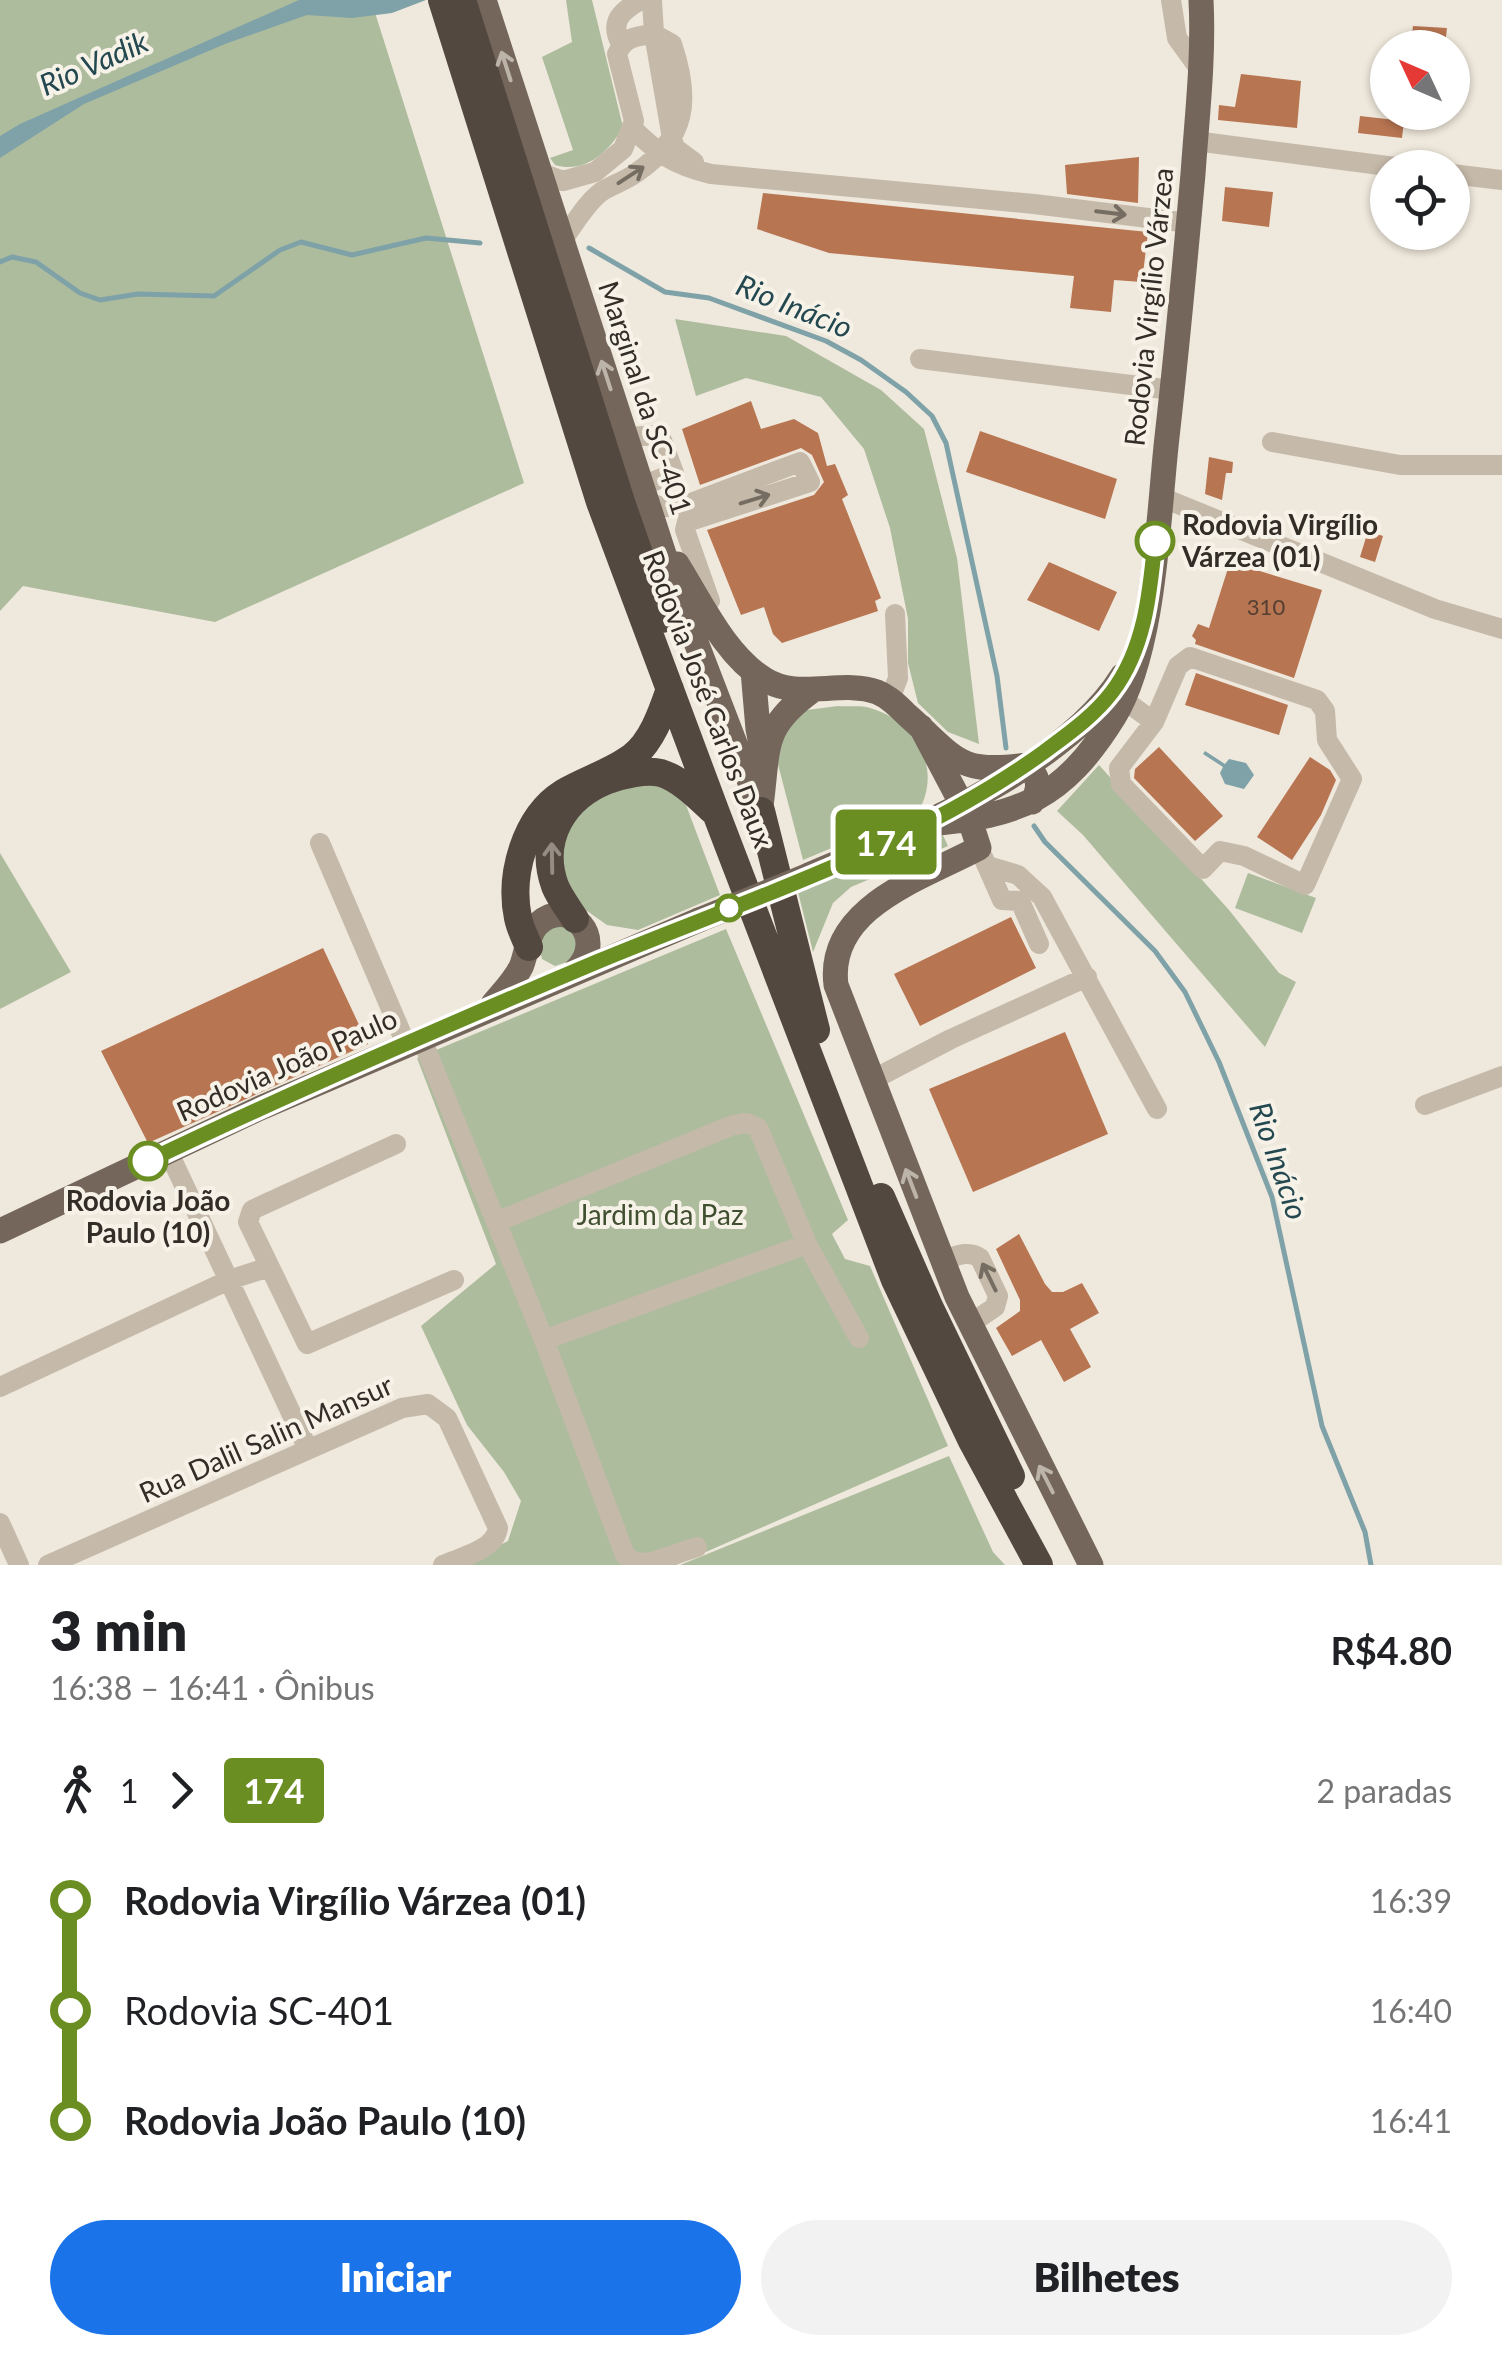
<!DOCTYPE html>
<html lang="pt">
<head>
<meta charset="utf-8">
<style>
  body { margin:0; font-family:Lato,sans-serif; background:#f2f2f2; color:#202124; height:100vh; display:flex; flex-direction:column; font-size:38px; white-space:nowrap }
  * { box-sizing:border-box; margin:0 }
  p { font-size:32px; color:#757577 }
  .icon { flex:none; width:55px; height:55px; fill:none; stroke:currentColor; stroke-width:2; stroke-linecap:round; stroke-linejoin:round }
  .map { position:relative; height:1565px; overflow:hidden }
  .details { display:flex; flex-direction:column; background:#fff; flex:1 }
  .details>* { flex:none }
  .badge { padding:0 20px; border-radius:8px; font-size:35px; line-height:65px }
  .needle { width:65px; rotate:314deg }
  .fabs { position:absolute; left:1370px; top:30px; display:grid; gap:20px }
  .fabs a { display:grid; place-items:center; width:100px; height:100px; border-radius:50%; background:#fff; box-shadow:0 2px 8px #0004; font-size:50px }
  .map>.badge { position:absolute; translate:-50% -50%; box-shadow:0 0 0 5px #fff }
  .legs { display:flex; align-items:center; gap:15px; height:110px; padding:0 50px; font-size:32px }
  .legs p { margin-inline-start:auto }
  .headline { display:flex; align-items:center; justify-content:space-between; height:170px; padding:0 50px }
  h1 { font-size:55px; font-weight:800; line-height:75px }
  .button { display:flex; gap:20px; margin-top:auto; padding:20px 50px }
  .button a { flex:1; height:115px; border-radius:60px; background:#1a73e8; color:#fff; font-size:40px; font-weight:800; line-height:115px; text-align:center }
  .button a+a { background:#f2f2f2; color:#202124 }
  ul { padding:0 50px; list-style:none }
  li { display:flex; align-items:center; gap:35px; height:110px; font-size:38px }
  li i { display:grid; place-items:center; width:15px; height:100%; margin:0 12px; background:currentColor }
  li i::after { content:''; width:25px; height:25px; margin:-12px; border:8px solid; border-radius:50%; background:#fff }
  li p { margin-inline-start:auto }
  li:first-child i { background:linear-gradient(#0000 50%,currentColor 0) }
  li:last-child i { background:linear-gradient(currentColor 50%,#0000 0) }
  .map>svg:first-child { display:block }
  .green { fill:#aebc9e }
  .water { fill:#7ea2a8 }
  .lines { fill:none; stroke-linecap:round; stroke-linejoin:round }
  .stream { stroke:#7ea2a8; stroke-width:5 }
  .building { fill:#b77551 }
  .minor { stroke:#c5b9a9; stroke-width:20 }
  .major { stroke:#74665b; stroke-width:25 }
  .highway { stroke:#534840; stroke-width:28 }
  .major-bridge { stroke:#74665b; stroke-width:25 }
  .oneway { stroke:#bcb3a9 }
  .oneway2 { stroke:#756c62 }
  .oneway3 { stroke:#958c83 }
  .line-1-casing { stroke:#fff; stroke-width:22 }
  .line-1 { stroke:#6b8e23; stroke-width:15 }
  .stop-1-dot { fill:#fff; stroke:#6b8e23; stroke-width:5 }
  .labels { text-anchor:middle; stroke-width:8; stroke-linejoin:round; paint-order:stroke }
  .number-label { font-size:22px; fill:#543f32 }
  .street-label { font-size:28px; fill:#332d28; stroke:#f7f2e8 }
  .stop-label { font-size:28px; font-weight:bold; fill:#332d28; stroke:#f7f2e8; text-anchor:start }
  .park-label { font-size:28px; fill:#3f4f2f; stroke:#f7f2e8 }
  .water-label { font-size:30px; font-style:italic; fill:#234850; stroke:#f7f2e8 }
</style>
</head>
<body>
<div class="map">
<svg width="1502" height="1565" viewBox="0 0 1502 1565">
  <rect width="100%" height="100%" fill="#efe8dc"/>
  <path class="green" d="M0,0H371L524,483L215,622L23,586L0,611Z
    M566,0H592L623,127C609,152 585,174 555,165L550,158L573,150L542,57L572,42Z
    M675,319L786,336L881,390L924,429L957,558L979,744L948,732L918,703L908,663V619L890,528L864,449L821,397L746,378L696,396Z
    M838,706C848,707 861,705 870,708C917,721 943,770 918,812L803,860L775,753L799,711Z
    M1099,765L1229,910L1279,973L1296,982L1265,1047L1083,835L1057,811Z
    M650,781L671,788L686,805L720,895L638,930L607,925L570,899L557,852L588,797Z
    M941,831L948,846L851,887L833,903L813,952L798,892Z
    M0,853L71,972L0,1009Z
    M1248,873L1316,898L1302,933L1235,908Z
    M558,922L579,936L573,960L555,966L542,959L537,938Z
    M726,929L848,1220L832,1234L845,1259L870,1266L948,1446L676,1565H459L508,1541L521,1501L504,1472L467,1425L421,1326L496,1264L417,1058Z
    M949,1456L993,1552L1005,1565H680Z"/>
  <path class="water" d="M299,0H426L392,13L352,18L307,15L225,44L84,104L0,158V136L20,124Z
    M1205,751L1225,764L1229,759L1246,763L1254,775L1244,789L1225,784L1220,773L1223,767L1203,754Z"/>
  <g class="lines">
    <path class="stream" d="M589,248L665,292L709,298L826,341L861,360L906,392L932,416L946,443L997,676L1006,748
      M0,262L12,257L36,262L80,293L100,300L138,294L214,296L280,250L301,242L352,255L426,238L480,243
      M1034,826L1045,842L1155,951L1185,992L1219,1062L1272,1197L1322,1426L1365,1532L1371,1565"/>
  </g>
  <path class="building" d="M1413,26L1447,28L1445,45L1411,42Z
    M1241,74L1301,81L1297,128L1218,120L1219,105L1235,107Z
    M1360,116L1404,121L1402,138L1358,133Z
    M1139,157L1138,203L1067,194L1065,165Z
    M1225,187L1273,192L1269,227L1222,221Z
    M763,193L1148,232L1142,282L1114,280L1111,312L1070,308L1074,276L829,253L757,229Z
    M751,401L761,429L794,419L818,433L827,466L835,464L848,495L842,499L881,598L875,601L878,611L782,643L773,634L764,607L741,615L707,530L814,495L824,482L812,455L801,448L700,485L682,429Z
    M980,431L1117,479L1105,519L966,472Z
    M1209,457L1233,462L1232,473H1226L1222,500L1205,494Z
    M1368,531L1383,536L1375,562L1360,557Z
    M1049,562L1117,592L1099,631L1027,600Z
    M1230,562L1322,590L1294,678L1195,644L1196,640L1192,636L1198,624L1209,628Z
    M1196,673L1288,705L1279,735L1185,705Z
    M1159,747L1223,816L1195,841L1134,778L1135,769Z
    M1310,757L1330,770L1336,780L1321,815L1292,860L1257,837Z
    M1011,917L1036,968L920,1026L894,974Z
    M323,948L368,1044L148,1143L101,1051Z
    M1065,1032L1108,1134L973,1192L929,1089Z
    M1019,1234L1045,1284L1052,1292H1063L1082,1283L1099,1313L1070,1329L1091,1367L1064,1382L1041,1340L1012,1356L996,1328L1020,1311V1300L996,1249Z"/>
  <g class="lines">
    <path class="minor" d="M1171,0L1177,38L1201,71
      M621,44C609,22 621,11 641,0
      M633,129C660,155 674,165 711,174L1034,204L1189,223
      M1195,141L1403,168
      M541,173L563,181L595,172L623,149L634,121L617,54C624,37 636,36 654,34L672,138L675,148L694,162
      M1452,174L1502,180
      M562,241C573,226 586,203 601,192C612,185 625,181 636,173C687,138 691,100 672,44L654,34L652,0
      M920,359L1172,390
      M626,437L660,435L674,473L642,486
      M1272,442L1400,465H1502
      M1161,497L1435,609L1502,629
      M647,502L662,507H680L800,462L810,482L687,522L685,530L710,601
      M1190,657L1317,700L1325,711L1327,740L1352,779L1305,885L1244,856L1220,851L1203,869L1121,784L1119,768L1154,722L1178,666Z
      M890,699L898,678L895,614
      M1124,700L1154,722
      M320,843L406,1044
      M983,857L1002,900L1020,901L1039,944
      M988,866L1018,875L1042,897L1157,1109
      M421,1037L544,1340L625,1555L634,1562L649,1563L697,1547
      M872,1080L951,1039L1087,977
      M1425,1105L1502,1076
      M396,1144L252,1210L248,1222L307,1344L454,1280
      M168,1151L308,1449
      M496,1222L733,1125L747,1123L758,1128L807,1244L859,1338
      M941,1261C954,1257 968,1249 980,1258L998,1296L995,1307L970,1324
      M544,1340L807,1244
      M0,1387L229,1280L269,1267
      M0,1523L19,1565
      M48,1565L402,1408L428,1404L447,1418L498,1528C495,1550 461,1557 443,1565"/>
    <path class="major" d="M484,0L674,585L761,811
      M677,564C701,602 725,655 764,679C798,701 841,679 877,692C889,697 898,706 907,715C956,758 957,775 1026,765C1039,776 1041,787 1032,802
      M753,671L758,729L763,755
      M921,727L970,820L979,848C923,878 826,907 836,985L957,1297L1091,1565
      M761,806C769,746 761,727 813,690
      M927,824C1020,816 1063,799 1114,717C1155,650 1158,517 1167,437C1177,349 1185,262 1193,174C1197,116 1204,58 1201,0
      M809,875C906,833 1065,768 1122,676
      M493,1004C503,992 514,981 521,967C527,953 527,934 538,924C569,895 609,939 575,971
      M0,1231L258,1109L699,920"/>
    <path class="highway" d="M442,0L600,502L716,813L895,1280L971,1439L1039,1565
      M462,0L622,505L662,619
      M761,811L816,1030
      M575,919C568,908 560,898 555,886C538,839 564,797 608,780C622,775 646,769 661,773C680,779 697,796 711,809
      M529,947C525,938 520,928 518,918C509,875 525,817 563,793C585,780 612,772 632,757C652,742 662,712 670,689
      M881,1197L928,1304L1011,1476"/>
    <path class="major-bridge" d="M699,920L809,875"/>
  </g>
  <defs><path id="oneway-shaft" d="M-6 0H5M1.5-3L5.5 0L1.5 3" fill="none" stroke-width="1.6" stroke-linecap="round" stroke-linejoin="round" transform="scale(2.5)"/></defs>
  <g class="oneway">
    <use href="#oneway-shaft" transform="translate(506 66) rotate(-108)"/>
    <use href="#oneway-shaft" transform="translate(606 375) rotate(-108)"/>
    <use href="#oneway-shaft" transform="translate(911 1183) rotate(-111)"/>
    <use href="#oneway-shaft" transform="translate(1046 1479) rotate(-117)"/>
  </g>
  <g class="oneway2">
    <use href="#oneway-shaft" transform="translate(631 175) rotate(-33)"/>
    <use href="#oneway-shaft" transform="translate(1111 213) rotate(7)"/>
    <use href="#oneway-shaft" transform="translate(755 499) rotate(-17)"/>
    <use href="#oneway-shaft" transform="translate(989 1277) rotate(-116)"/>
  </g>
  <use class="oneway3" href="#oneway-shaft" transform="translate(552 858) rotate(-91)"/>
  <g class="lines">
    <g class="line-1-casing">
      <path id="line-1" d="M148,1161C296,1090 447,1025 599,961C749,899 911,848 1044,752C1068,734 1094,716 1112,692C1145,649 1150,592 1155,541"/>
    </g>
    <use href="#line-1" class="line-1"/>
  </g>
  <g class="stop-1-dot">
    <circle cx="1155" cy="541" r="18"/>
    <circle cx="729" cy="908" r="12"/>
    <circle cx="148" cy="1161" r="18"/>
  </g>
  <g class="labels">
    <g class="number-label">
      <text x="1266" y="615">310</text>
    </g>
    <g class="street-label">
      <text transform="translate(1149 307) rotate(-84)" y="10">Rodovia Virgílio Várzea</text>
      <text transform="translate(645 398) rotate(72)" y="10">Marginal da SC-401</text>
      <text transform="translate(708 699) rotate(69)" y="10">Rodovia José Carlos Daux</text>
      <text transform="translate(287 1065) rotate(-24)" y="10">Rodovia João Paulo</text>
      <text transform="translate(266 1439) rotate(-24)" y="10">Rua Dalil Salin Mansur</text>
    </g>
    <g class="stop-label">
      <text x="1182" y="535">Rodovia Virgílio<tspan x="1182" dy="32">Várzea (01)</tspan></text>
      <text x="148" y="1211" text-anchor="middle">Rodovia João<tspan x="148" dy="32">Paulo (10)</tspan></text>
    </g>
    <g class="park-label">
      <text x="660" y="1225">Jardim da Paz</text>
    </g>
    <g class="water-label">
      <text transform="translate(94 64) rotate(-24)" y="10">Rio Vadik</text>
      <text transform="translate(794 307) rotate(22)" y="10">Rio Inácio</text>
      <text transform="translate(1278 1161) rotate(71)" y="10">Rio Inácio</text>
    </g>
  </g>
</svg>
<div class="fabs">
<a><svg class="needle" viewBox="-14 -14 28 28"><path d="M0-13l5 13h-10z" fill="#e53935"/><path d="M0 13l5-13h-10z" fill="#757577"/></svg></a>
<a><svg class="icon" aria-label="locate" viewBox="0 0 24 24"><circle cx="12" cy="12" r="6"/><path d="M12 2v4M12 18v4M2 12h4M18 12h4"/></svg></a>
</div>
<b class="badge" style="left:886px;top:842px;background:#6b8e23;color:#fff">174</b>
</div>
<section class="details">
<div class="headline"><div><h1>3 min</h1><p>16:38 – 16:41 · Ônibus</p></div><b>R$4.80</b></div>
<div class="legs"><svg class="icon" aria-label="walk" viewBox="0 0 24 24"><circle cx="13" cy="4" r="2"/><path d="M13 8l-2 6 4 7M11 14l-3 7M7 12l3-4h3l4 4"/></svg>1<svg class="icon" aria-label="forward" viewBox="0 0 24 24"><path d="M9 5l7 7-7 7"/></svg><b class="badge" style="background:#6b8e23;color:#fff">174</b><p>2 paradas</p></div>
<ul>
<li><i style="color:#6b8e23"></i><b>Rodovia Virgílio Várzea (01)</b><p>16:39</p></li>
<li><i style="color:#6b8e23"></i><span>Rodovia SC-401</span><p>16:40</p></li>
<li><i style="color:#6b8e23"></i><b>Rodovia João Paulo (10)</b><p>16:41</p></li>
</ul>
<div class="button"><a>Iniciar</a><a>Bilhetes</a></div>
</section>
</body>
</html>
